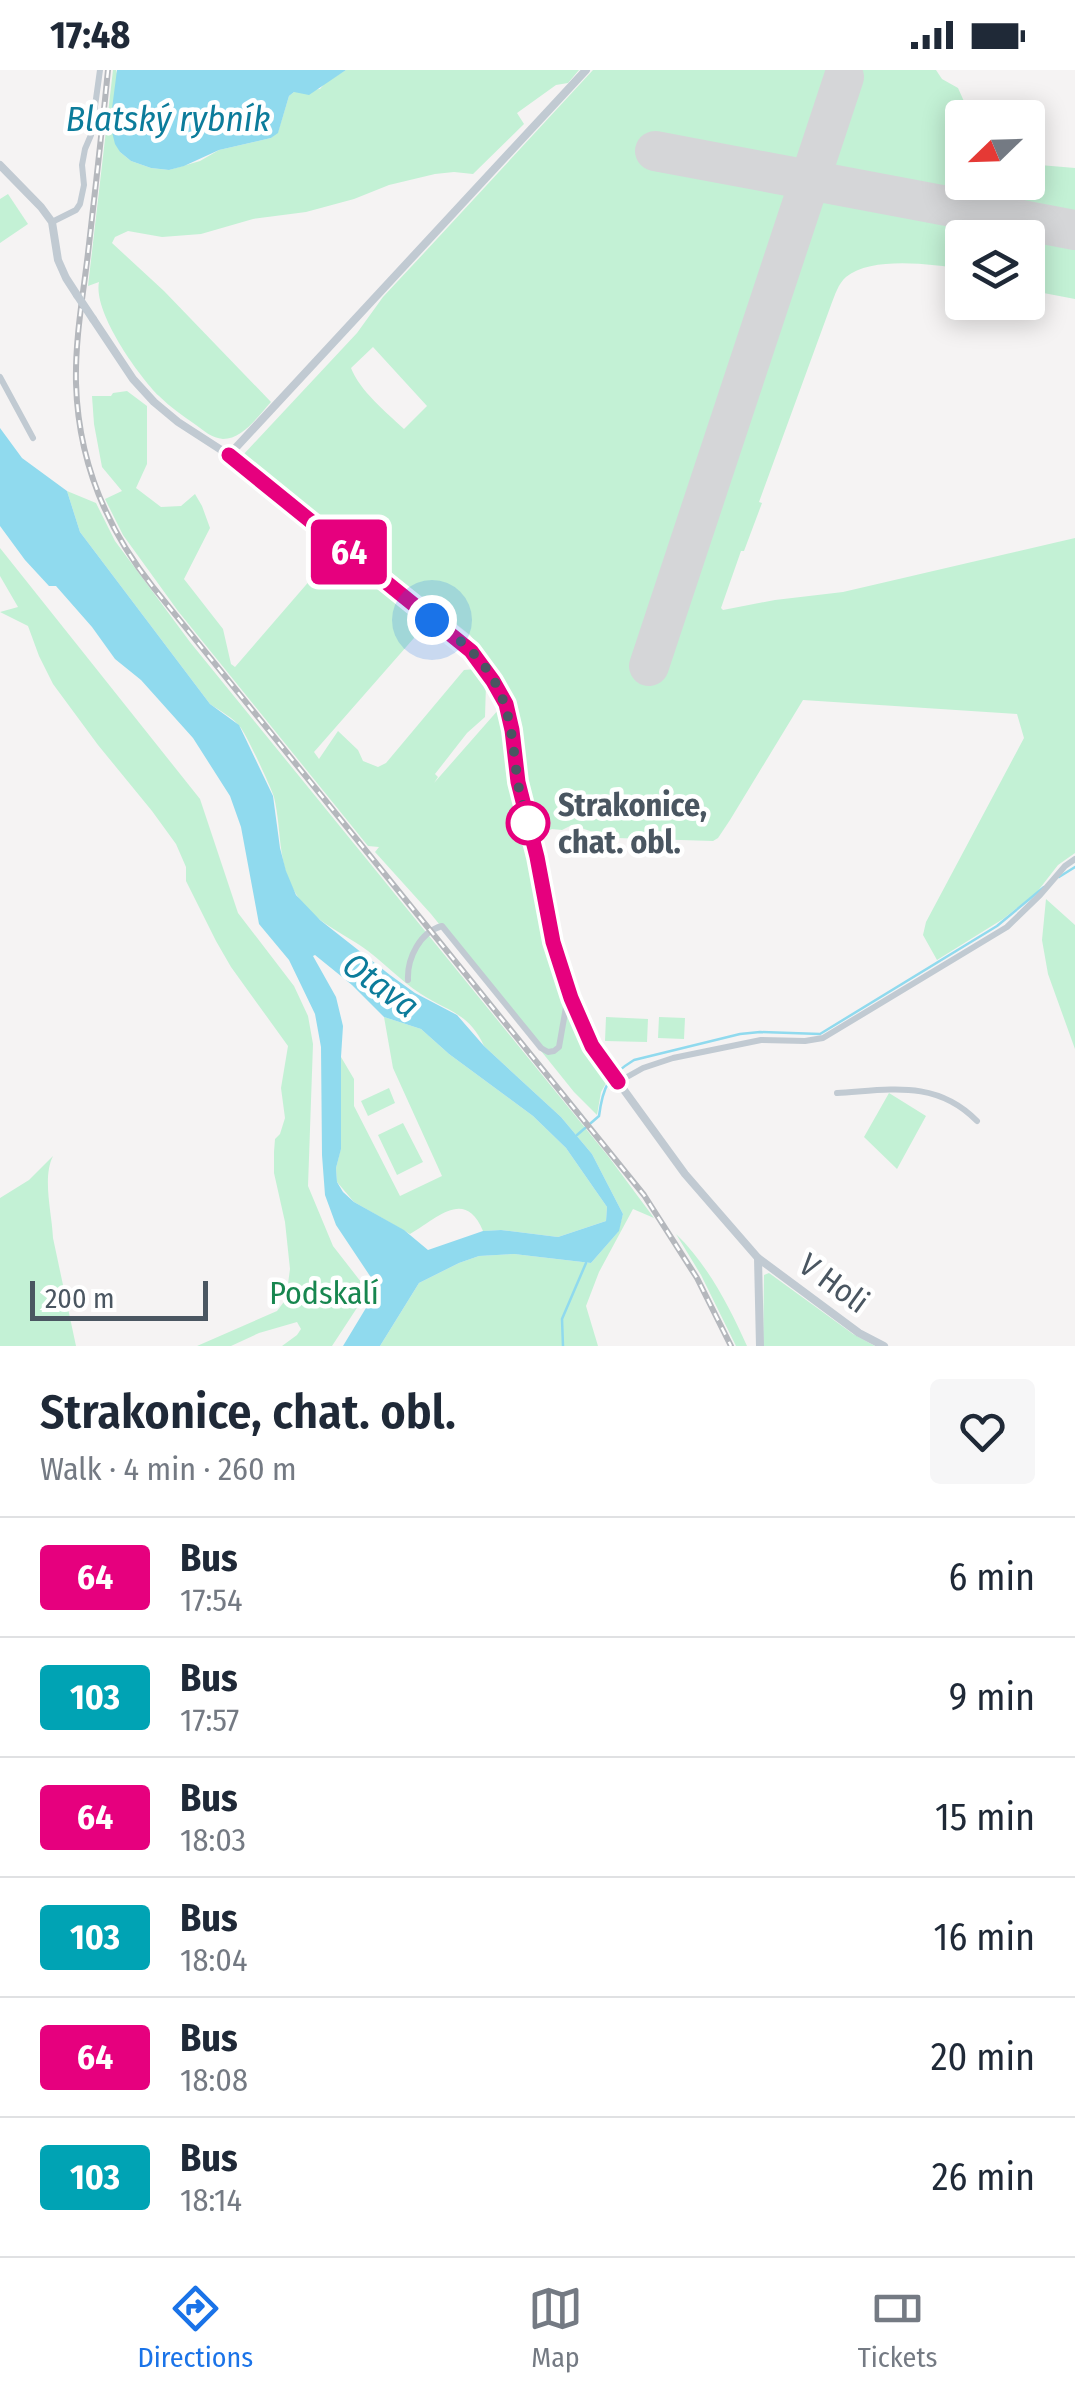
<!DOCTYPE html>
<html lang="en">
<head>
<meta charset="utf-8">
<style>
  body { margin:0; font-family:"Fira Sans Condensed",sans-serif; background:#f6f6f7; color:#1f2937; height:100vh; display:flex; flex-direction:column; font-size:38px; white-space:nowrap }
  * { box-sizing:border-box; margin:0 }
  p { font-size:32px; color:#747a83 }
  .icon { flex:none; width:55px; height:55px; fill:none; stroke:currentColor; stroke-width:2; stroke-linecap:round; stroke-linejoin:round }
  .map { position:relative; height:1276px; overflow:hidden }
  .side { display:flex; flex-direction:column; background:#fff; flex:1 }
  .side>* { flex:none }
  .badge { padding:0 20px; border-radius:8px; font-size:35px; line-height:65px }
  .needle { width:65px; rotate:247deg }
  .fabs { position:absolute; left:945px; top:30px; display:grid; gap:20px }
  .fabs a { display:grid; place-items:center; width:100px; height:100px; border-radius:10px; background:#fff; box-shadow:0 5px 25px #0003; font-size:50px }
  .scale { position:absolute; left:30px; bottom:25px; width:178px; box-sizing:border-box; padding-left:10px; border:5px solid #4a5661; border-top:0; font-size:28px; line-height:35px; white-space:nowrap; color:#4a5661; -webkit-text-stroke:8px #fff; paint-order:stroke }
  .you { position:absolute; width:50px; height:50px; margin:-25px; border:8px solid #fff; border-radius:50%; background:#1a73e8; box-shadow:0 0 0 15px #1a73e833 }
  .map>.badge { position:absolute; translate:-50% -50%; box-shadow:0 0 0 5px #fff }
  .round { display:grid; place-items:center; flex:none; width:105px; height:105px; border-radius:10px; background:#f6f6f7 }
  .overview { display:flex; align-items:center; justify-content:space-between; height:170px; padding:0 40px }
  h1 { font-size:48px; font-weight:600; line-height:75px }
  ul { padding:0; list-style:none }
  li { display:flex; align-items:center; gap:30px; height:120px; padding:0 40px; border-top:2px solid #e0e1e3 }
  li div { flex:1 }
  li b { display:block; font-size:38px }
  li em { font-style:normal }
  li .badge { min-width:110px; font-weight:700; text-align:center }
  .status { display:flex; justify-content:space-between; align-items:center; height:70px; padding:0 50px; background:#fff; direction:ltr }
  .status svg { height:28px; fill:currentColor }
  .dock { display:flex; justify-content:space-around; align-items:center; height:140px; border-top:2px solid #e0e1e3; background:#fff; font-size:28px; color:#747a83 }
  .dock a { display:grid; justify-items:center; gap:5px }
  .dock .selected { color:#1a73e8 }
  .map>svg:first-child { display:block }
  .green { fill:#c3f1d5; fill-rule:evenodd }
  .water { fill:#90daee; fill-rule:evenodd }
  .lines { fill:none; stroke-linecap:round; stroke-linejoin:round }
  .stream { stroke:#90daee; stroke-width:2.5 }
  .runway { stroke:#d5d6d8; stroke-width:40 }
  .minor { stroke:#c1cad2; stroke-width:6 }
  .tertiary { stroke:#c1cad2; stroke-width:8 }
  .rail-casing { stroke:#b5b8bd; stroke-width:6 }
  .rail { stroke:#fff; stroke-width:2.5; stroke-dasharray:8; stroke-linecap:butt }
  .tertiary-bridge { stroke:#c1cad2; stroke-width:8 }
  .line-casing { stroke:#fff; stroke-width:22 }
  .line { stroke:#e6007e; stroke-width:15 }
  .walk { stroke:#4a5661; stroke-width:10; stroke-dasharray:0 18 }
  .stop-dot { fill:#fff; stroke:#e6007e; stroke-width:5 }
  .labels { text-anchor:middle; stroke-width:9; stroke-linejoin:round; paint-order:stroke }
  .stop-label { font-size:32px; font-weight:bold; fill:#4a5661; stroke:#fff; text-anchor:start }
  .street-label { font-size:32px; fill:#4a5661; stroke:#fff }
  .park-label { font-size:32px; fill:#17864f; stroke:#fff }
  .water-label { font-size:35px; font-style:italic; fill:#0c7c9b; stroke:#fff }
</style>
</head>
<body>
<div class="status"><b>17:48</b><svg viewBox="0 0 49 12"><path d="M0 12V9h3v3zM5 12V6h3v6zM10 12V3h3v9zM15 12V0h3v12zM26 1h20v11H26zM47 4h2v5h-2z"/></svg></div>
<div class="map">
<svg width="1075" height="1276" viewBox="0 0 1075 1276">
  <rect width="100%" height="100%" fill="#f5f3f3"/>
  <path class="green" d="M113,0H116L118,8L110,54L120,82L131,91L151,98L169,100L200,91L219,80L271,68L278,62L289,26L294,22L320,19L325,13L346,0H579L568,13L556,15L517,43L524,54L473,104L454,102L435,104L389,115L354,129L306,142L253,149L201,164L162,167L128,161L115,167L112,173L164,221L271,332C259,345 243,369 223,369C212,368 204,361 196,355C183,346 170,337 159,326C138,305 93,242 99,212L88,216Z
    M593,0H936L942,9L958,18L971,47L962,48V112H1028V94L1075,98V229L1033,221V219L1028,217V168H962V199C932,194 871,186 846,207C838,214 835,225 831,235L759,432L762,433L744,481H741L721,538L723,540L775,530L843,522L1075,468V783L1058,795L1037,822L1003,849L937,890L923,865L926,852L1024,668L1017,644L803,630L730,750L718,768L713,771L617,768L602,765L572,755L562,760L552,759L538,765C524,722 527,674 511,633C502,608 486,585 470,565L243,385L357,263L383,227L424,183ZM373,277L427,336L404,359C386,342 360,321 351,298Z
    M8,124L28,154L0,173V129Z
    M127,321L147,336V394L136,418L161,437L181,436L195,424L202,436L210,458L184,509L223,559L231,594L235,597L337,479L428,552L314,682L319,689L338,661L358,680L363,691L378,697L386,693L464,600L475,599L486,614L485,647L467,663L435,704L438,707L434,713L499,639C506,664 507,690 513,715C519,743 528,770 534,798C546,862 562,960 609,1008L601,1022L597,1045L574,1022L431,844L375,782L379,777L368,776L178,541L123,465L105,429L122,421L102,397L94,354L92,326H111L113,323Z
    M67,421L96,433L115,471L190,572L608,1086L654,1148L633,1139L599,1202L586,1236L598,1276H380L419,1213L459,1193L479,1186L514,1184L591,1193L618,1162L623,1144L592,1084L561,1047L484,976C469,943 449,942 421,924C399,910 382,890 361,876C337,860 312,850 296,824C277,794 282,760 274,727C270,715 248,668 241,658C234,648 220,641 210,634L80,462Z
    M0,478L200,729L238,843L294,916L308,946L313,974L308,1116L333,1176L368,1221L332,1276H282L297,1265L301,1259L297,1252L259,1263L231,1276H197L277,1241L286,1229L290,1199L285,1152L274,1103V1082L275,1069L280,1064L285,1048L281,1018L288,976L231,897L216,871L186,811V797L176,774L152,741L98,675L53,614L39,586L28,556L0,542L18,537L0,506Z
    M1046,829L1075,855V979L1048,904L1042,870Z
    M384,947L421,959L449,984L533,1046L566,1078L607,1137L606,1151L558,1167L502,1160L483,1161C465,1118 438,1148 410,1164L354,1132L337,1112L336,1098L341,1078V987L354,1009V1036L400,1126L442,1106L393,998Z
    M606,947L648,949L647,972L605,971Z
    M659,947L685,948L684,969L658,968Z
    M389,1018L395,1033L368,1046L361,1031Z
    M889,1023L926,1046L897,1099L864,1067Z
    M403,1053L423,1092L397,1105L378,1065Z
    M53,1086C42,1108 52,1143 53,1168L76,1276H0V1128L29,1110Z
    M676,1164C708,1195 729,1236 747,1276H736L701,1205Z
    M769,1203L853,1264L875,1276H763L764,1205Z"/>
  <path class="water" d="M117,0H346L309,25L294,22L289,26L278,63L271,68L219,80L184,96L169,100L151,98L131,91L120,82L115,74L110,54Z
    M0,358L22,388L67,421L80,462L210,634L239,655L273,726L280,778L286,801L296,825L320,850L390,905L415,923L457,945L484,976L561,1047L592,1084L623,1144L619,1161L591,1193L514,1184L479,1186L459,1193L419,1213L380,1276H343L378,1218L336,1155L325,1125L322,1085L321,977L315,944L289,890L259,854L241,757L230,726L193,668L141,610L115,589L92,557L56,516H49L25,490L0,456ZM315,885L352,915L384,947L421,959L449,984L533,1046L566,1078L607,1137L606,1151L558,1167L501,1160L483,1161L428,1180L404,1160L354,1132L343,1122L337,1112L336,1098L341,1079V987L343,956L336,927L313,886Z"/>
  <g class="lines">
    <path class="stream" d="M1059,807L1075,797
      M577,1065L599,1046C603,1016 608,1006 634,990L740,964L760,962L820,964L997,856L1044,817
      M563,1276L562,1249L586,1193"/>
    <path class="runway" d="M655,81L1075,160
      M649,596L844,7"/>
    <path class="minor" d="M52,152L76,140L80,134L84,115L82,95L85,79L91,65L100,0
      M0,307L33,368
      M408,910C407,888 420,862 442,856L541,978L548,982L554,981L559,977L566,937L571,928
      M618,1012L643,998L673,988L761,970L805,971L823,968L1007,857L1040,825L1065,796L1075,789
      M837,1023C889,1020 936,1009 977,1051"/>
    <path class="tertiary" d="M0,95L41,137L52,152L58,190L66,208L77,225
      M93,249L133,309L154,332L178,352L229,385L471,581L493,611L505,633L512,660L518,712L537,787L553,873L579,950L592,976L685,1104L758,1188L859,1263L884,1276
      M229,385L586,0
      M758,1188L760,1276"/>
    <g class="rail-casing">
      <path id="rail" d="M108,0C102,61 95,122 88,183C83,226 75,269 76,313C78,389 106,458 153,517L644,1125L697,1208L731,1276"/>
    </g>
    <use href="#rail" class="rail"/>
    <path class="tertiary-bridge" d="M77,225L93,249"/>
  </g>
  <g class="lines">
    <g class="line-casing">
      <path id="line" d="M229,385L471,581L493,611L506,634L512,660L518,712L537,787L553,872L571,928L592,976L618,1012"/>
    </g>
    <use href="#line" class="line"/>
    <path class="walk" d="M432,550C445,559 458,568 469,579C509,617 511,657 517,707C519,723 524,738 528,753"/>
  </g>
  <circle class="stop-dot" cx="528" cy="753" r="20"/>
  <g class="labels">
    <g class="stop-label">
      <text x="558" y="746">Strakonice,<tspan x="558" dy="37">chat. obl.</tspan></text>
    </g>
    <g class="street-label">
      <text transform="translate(834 1213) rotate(36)" y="11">V Holi</text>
    </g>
    <g class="park-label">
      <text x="324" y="1234">Podskalí</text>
    </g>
    <g class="water-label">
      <text x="168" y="61">Blatský rybník</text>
      <text transform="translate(381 915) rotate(36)" y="12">Otava</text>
    </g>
  </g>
</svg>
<div class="fabs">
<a><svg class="needle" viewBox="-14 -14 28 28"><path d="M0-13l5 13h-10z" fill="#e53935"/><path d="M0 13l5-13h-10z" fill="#747a83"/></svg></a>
<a><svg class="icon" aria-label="layers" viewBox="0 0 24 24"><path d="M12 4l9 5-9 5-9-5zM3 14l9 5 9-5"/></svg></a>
</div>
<div class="scale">200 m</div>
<div class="you" style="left:432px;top:550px"></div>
<b class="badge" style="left:349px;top:482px;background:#e6007e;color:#fff">64</b>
</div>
<section class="side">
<div class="overview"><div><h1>Strakonice, chat. obl.</h1><p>Walk · 4 min · 260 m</p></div><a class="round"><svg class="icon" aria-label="heart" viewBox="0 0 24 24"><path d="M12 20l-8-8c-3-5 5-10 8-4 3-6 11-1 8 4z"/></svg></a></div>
<ul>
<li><span class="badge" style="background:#e6007e;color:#fff">64</span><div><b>Bus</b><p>17:54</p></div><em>6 min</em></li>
<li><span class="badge" style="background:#00a3b4;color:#fff">103</span><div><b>Bus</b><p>17:57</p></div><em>9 min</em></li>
<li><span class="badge" style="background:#e6007e;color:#fff">64</span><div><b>Bus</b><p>18:03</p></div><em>15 min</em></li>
<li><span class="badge" style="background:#00a3b4;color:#fff">103</span><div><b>Bus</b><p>18:04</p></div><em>16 min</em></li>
<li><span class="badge" style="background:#e6007e;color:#fff">64</span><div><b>Bus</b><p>18:08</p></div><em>20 min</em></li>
<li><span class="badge" style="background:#00a3b4;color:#fff">103</span><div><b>Bus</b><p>18:14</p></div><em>26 min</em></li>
</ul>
</section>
<nav class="dock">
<a class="selected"><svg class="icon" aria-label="directions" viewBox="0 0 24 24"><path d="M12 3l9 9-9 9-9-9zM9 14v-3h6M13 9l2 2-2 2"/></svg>Directions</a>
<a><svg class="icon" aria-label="map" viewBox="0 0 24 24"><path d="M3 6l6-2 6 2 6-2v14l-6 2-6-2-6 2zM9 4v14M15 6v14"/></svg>Map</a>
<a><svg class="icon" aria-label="tickets" viewBox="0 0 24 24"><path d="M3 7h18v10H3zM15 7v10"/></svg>Tickets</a>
</nav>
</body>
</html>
